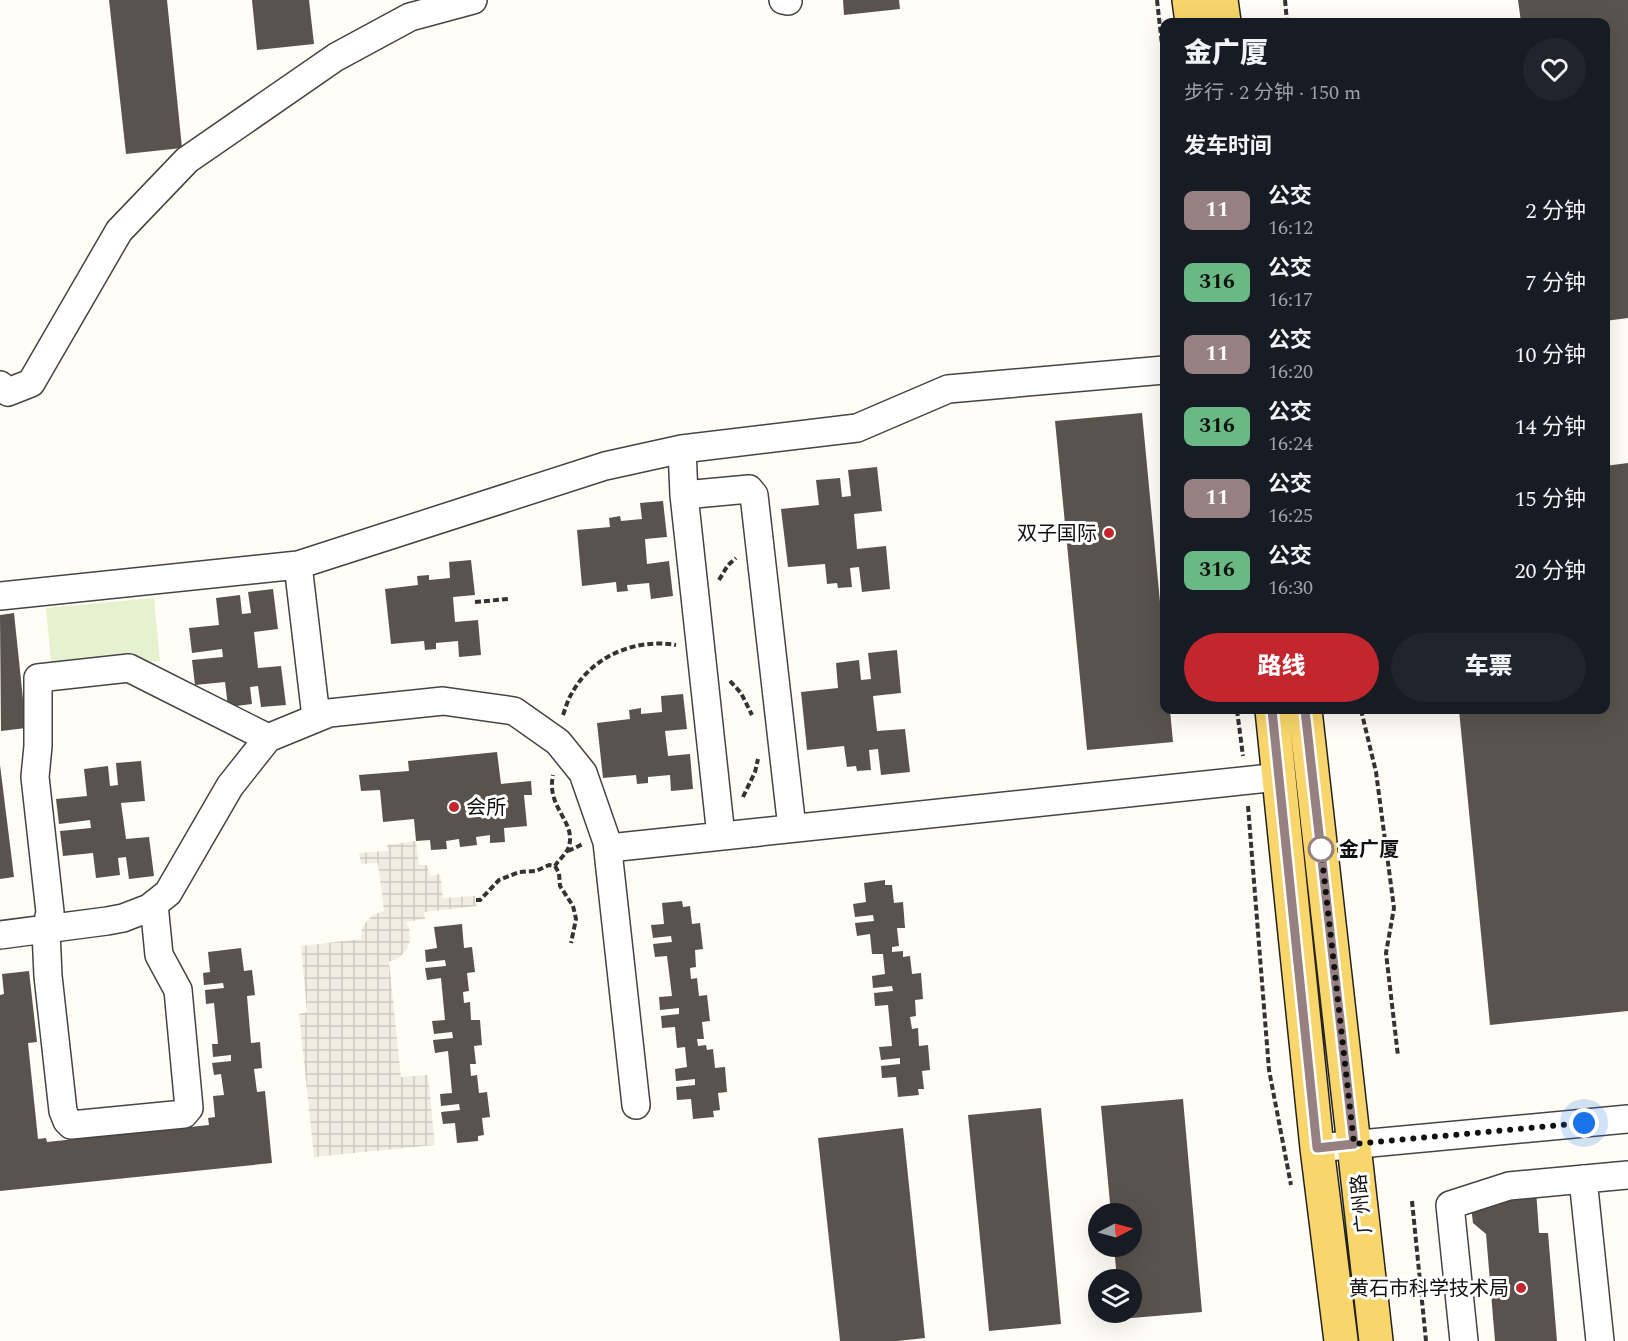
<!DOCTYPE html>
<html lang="zh">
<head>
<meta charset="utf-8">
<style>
  body { margin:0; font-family:Spectral,"Noto Sans SC",serif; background:#20242c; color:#f1f3f6; height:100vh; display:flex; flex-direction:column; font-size:22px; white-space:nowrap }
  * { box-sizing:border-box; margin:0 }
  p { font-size:20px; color:#9ea1a6 }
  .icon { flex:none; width:33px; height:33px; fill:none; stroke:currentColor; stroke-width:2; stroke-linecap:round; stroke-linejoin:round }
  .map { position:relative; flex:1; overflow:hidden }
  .details { position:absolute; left:1160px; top:18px; width:450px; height:696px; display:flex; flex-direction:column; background:#171b24; border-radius:12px; box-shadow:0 6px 24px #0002 }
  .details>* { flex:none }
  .badge { padding:0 12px; border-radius:9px; font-size:21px; line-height:39px }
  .needle { width:39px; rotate:84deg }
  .tools { position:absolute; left:1088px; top:1203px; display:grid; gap:12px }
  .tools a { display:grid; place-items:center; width:54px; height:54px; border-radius:50%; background:#171b24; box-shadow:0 6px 24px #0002; font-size:30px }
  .you { position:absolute; width:30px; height:30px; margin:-15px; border:4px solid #fff; border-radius:50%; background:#1a73e8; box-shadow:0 0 0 9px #1a73e833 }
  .map>.badge { position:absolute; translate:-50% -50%; box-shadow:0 0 0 3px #fff }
  h2 { padding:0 24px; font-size:22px; line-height:54px }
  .round { display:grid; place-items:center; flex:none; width:63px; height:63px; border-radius:32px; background:#20242c }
  .overview { display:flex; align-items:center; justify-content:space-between; height:102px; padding:0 24px }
  h1 { font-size:28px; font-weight:800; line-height:45px }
  .action { display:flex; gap:12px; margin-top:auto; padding:12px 24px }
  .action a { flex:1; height:69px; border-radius:36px; background:#c4262e; color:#fff; font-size:24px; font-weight:800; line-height:69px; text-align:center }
  .action a+a { background:#20242c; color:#f1f3f6 }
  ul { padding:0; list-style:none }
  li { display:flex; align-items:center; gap:18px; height:72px; padding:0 24px }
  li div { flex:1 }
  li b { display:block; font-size:22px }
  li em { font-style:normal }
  li .badge { min-width:66px; font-weight:700; text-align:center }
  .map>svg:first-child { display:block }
  .pitch { fill:#e6f2cf }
  .plaza { fill:url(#plaza-grid) }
  .building { fill:#5a524d }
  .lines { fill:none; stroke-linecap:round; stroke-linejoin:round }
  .minor-casing { stroke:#444; stroke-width:30 }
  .major-casing { stroke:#222; stroke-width:36 }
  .path { stroke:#333; stroke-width:4; stroke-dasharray:6 3; stroke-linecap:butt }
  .minor { stroke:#fff; stroke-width:27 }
  .major { stroke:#f9d66b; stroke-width:33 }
  .line-casing { stroke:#fff; stroke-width:14 }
  .line { stroke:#968082; stroke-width:9 }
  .walk { stroke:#111; stroke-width:6; stroke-dasharray:0 10.8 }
  .poi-dot { fill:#c4262e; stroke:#fff; stroke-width:2 }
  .stop-dot { fill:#fff; stroke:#968082; stroke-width:3 }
  .labels { text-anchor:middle; stroke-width:6; stroke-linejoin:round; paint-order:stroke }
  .poi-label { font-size:20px; fill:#111; stroke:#fff; text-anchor:end }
  .stop-label { font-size:20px; font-weight:bold; fill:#111; stroke:#fff; text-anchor:start }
  .street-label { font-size:20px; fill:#111; stroke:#fff }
</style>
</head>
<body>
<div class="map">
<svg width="1628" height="1341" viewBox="0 0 1628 1341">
  <defs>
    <pattern id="plaza-grid" width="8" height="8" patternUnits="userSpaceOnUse" patternTransform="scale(1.5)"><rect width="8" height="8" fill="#f1ede2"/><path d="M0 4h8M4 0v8" fill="none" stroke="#cecac1"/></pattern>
  </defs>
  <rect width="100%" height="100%" fill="#fffdf5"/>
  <path class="pitch" d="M154,598L160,661L52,672L46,608Z"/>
  <path class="plaza" d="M416,841L419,865H427L430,876L440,874L443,898L475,896L477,906L424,912L425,919L406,922L409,928L410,941L407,949L399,958L389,962L401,1077L428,1075L435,1145L314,1157L299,1014L307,1012L301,946L361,939L362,928L367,921L373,915L384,911L378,863L361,864L359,853L388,851L387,845Z"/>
  <path class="building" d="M109,0H167L182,148L126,154Z
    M252,0H309L314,44L257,50Z
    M843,0H899L900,9L844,15Z
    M1518,0H1628V318L1605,321V22H1521Z
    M1142,413L1164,644V710H1170L1173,742L1087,750L1055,421Z
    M1628,463V1011L1490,1025L1459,710H1605V466Z
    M877,467L882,511L854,514L857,549L886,546L890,589L862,592L859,567L850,568L852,587L838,588L837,583L827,584L825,564L788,567L781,509L819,505L816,480L840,478L842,497L851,496L848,470Z
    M663,501L667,537L645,539L647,564L669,561L673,596L651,599L649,583L627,585L628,591L617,592L616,582L582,586L577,530L610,527L609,518L620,516L621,521L642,519L640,503Z
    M471,560L475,595L453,597L455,622L478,620L481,655L459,657L458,641L436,643V649L425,650L424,641L391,644L385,589L418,585L417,576L429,575V580L450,578L449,562Z
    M273,589L278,629L254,632L258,668L281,666L286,705L261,707L258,686L250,687L252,704L228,707L225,682L195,685L192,660L223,657L222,649L192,653L189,628L219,625L216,598L240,595L242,614L251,613L248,592Z
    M14,613L26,728L1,731L0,615Z
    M897,650L901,693L873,696L877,731L905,729L910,772L881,775L878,749L869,750L871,770L857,771L856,766L847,767L844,746L807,750L801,692L838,688L836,663L859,660L861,680L871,679L868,653Z
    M683,694L687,729L665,731L668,756L690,754L693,789L671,791L670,775L648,777V783L637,784L636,775L603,778L597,723L630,719L629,710L641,708V714L662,712L661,696Z
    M497,752L501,784L531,781L532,795H524L527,826L504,828L505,842L490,843V835L476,837L477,845L460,847L459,839L446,841L447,849L431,850L430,840L416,841L414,819L383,822L380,790L361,791L359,775L409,771L408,761Z
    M141,761L145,801L121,803L126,839L149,837L154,876L129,879L126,857L118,858L120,875L96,878L93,853L63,856L60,831L91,828L90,820L59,824L56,799L87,796L84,769L108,766L110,786L118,785L116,763Z
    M0,765L14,877L0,879Z
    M885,880V885H892L894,903L903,902L905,928H897L899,946L892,947V952L903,951V957L910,956L912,974L921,973L923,999L915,1000L916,1016L910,1017L912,1029L918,1028L919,1046L928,1045L930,1070L922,1071L924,1089H918L919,1095L898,1097L896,1077L882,1078L881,1066L900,1064V1058L881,1060L879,1047L892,1046L888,1005L875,1006L874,993L893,991L892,986L873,988L872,976L885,974L883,954H872L870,934L857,936L855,923L874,921L873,915L855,917L853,904L866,902L864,883Z
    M682,901L683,907L690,906L692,924L700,923L703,949L695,950L696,967L690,968L691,979L697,978L699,996L707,995L710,1021L702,1022L704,1039H697L698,1046L706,1045L707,1050L713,1049L715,1068L725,1067L727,1092L718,1093L720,1110L713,1111L714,1117L693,1119L691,1099L677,1100L676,1087L695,1085V1079L676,1081L675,1069L687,1067L685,1047L677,1048L675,1027L662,1028L661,1016L679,1014V1008L660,1010L659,997L672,996L667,956L655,957L653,944L672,942L671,936L653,938L651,925L664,924L662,903Z
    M462,924L464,948L472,947L475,972L467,973L469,991L463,992L464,1003L470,1002L471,1020H480L482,1045L474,1046L476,1064H470L471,1076L477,1075L479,1093L487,1092L490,1117L482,1118L484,1135L478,1136V1141L457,1143L455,1123L443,1124L441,1112L460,1110L459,1104L441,1106L440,1094L452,1093L448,1051L435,1053L433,1040L453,1038L452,1032L434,1034L432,1021L445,1020L441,978L427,980L425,968L446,966L445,960L426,962L425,950L437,948L434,927Z
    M241,948L244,971L252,970L255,995L247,996L251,1043L260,1042L262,1068L254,1069L257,1092L265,1091L272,1163L0,1191V995L4,994L2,974L29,971L37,1042L28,1043L38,1139L46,1138L47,1142L209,1125L208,1118L215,1117L213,1096L224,1095L221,1074L214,1075L212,1063L231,1061V1055L213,1057L212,1044H218L214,1003L206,1004L205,990L224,988L223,983L204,985L203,973L210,972L208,952Z
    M1183,1099L1202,1312L1120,1319V1312H1131V1280H1117L1114,1246H1131V1214H1111L1101,1106Z
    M1041,1108L1061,1324L989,1331L968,1115Z
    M903,1128L925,1338L897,1341H840L818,1138Z
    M1536,1190L1539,1233H1548L1557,1341H1495L1486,1234L1473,1223L1471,1207Z"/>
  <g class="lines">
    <g class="minor-casing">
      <path id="minor" d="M783,0L788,1
        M0,385L8,392L31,383L119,231L187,160L336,57L410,17L473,0
        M682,449L684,495
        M0,596L298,565
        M316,717L298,565L605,466L682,449L857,428L948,389L1164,370
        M721,836L684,495L749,489L754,495L792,828
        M609,848L1279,777
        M154,904L159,955L178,990L189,1108L184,1114L71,1125L67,1121L63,1111L48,976L46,931L50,912L35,777L38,746V678L129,668L268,738
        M0,935L107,921L123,918L149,908L168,893L230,786L268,738L329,713L443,701L514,711L558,742L583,773L607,842L636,1105
        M1317,1148L1628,1119
        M1583,1179L1600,1341
        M1464,1341L1450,1205L1509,1186L1628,1175"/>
    </g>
    <g class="major-casing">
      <path id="major" d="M1189,0L1192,22
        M1221,0L1224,22
        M1272,710L1317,1148L1341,1341
        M1305,710L1376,1341"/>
    </g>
    <path class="path" d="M1157,0L1164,63
      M1285,0L1287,22
      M719,580L728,565L736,558
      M475,602L508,599
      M730,681L741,693L752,715
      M1237,710L1243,756
      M1361,710L1376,772L1394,908L1386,953L1398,1056
      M563,715C566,707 568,699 572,693C592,656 636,638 676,645
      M743,797L755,772L758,759
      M1248,806L1269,1070L1291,1185
      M568,851L583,844
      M555,866L559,873L560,886L573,906L576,919L571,943
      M476,900H480L499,880L519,872L536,871L549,865L555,866C559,859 567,854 569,846C576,821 546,808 553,775
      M1412,1201L1426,1341"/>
    <use href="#minor" class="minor"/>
    <use href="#major" class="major"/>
  </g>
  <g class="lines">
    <g class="line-casing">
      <path id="line" d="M1272,710L1317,1148L1354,1144L1305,710"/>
    </g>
    <use href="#line" class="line"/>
    <path class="walk" d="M1321,849L1354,1144L1584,1123"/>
  </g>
  <g class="poi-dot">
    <circle cx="1109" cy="533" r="6"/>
    <circle cx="454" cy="807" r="6"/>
    <circle cx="1521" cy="1288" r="6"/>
  </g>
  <circle class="stop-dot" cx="1321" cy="849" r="12"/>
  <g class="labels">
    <g class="poi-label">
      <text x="1097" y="540">双子国际</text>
      <text x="466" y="814" text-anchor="start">会所</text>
      <text x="1509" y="1295">黄石市科学技术局</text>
    </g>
    <g class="stop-label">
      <text x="1339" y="856">金广厦</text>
    </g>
    <g class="street-label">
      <text transform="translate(1361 1204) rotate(-96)" y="7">广州路</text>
    </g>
  </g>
</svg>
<div class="tools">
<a><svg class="needle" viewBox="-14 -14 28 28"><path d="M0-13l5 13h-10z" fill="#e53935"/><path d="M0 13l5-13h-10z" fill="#9ea1a6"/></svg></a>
<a><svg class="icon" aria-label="layers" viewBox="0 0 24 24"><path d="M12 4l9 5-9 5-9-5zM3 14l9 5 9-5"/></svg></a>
</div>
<div class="you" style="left:1584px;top:1123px"></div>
<section class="details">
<div class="overview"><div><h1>金广厦</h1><p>步行 · 2 分钟 · 150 m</p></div><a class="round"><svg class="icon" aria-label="heart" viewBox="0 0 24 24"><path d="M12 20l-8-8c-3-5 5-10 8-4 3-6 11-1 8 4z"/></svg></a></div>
<h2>发车时间</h2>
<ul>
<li><span class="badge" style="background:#968082;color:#fff">11</span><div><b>公交</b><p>16:12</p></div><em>2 分钟</em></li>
<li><span class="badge" style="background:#6ab883;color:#111">316</span><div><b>公交</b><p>16:17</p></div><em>7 分钟</em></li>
<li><span class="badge" style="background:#968082;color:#fff">11</span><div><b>公交</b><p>16:20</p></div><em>10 分钟</em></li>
<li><span class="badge" style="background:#6ab883;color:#111">316</span><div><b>公交</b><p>16:24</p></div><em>14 分钟</em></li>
<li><span class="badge" style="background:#968082;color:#fff">11</span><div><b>公交</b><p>16:25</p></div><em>15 分钟</em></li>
<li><span class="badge" style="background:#6ab883;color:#111">316</span><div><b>公交</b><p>16:30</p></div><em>20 分钟</em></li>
</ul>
<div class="action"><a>路线</a><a>车票</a></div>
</section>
</div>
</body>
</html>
